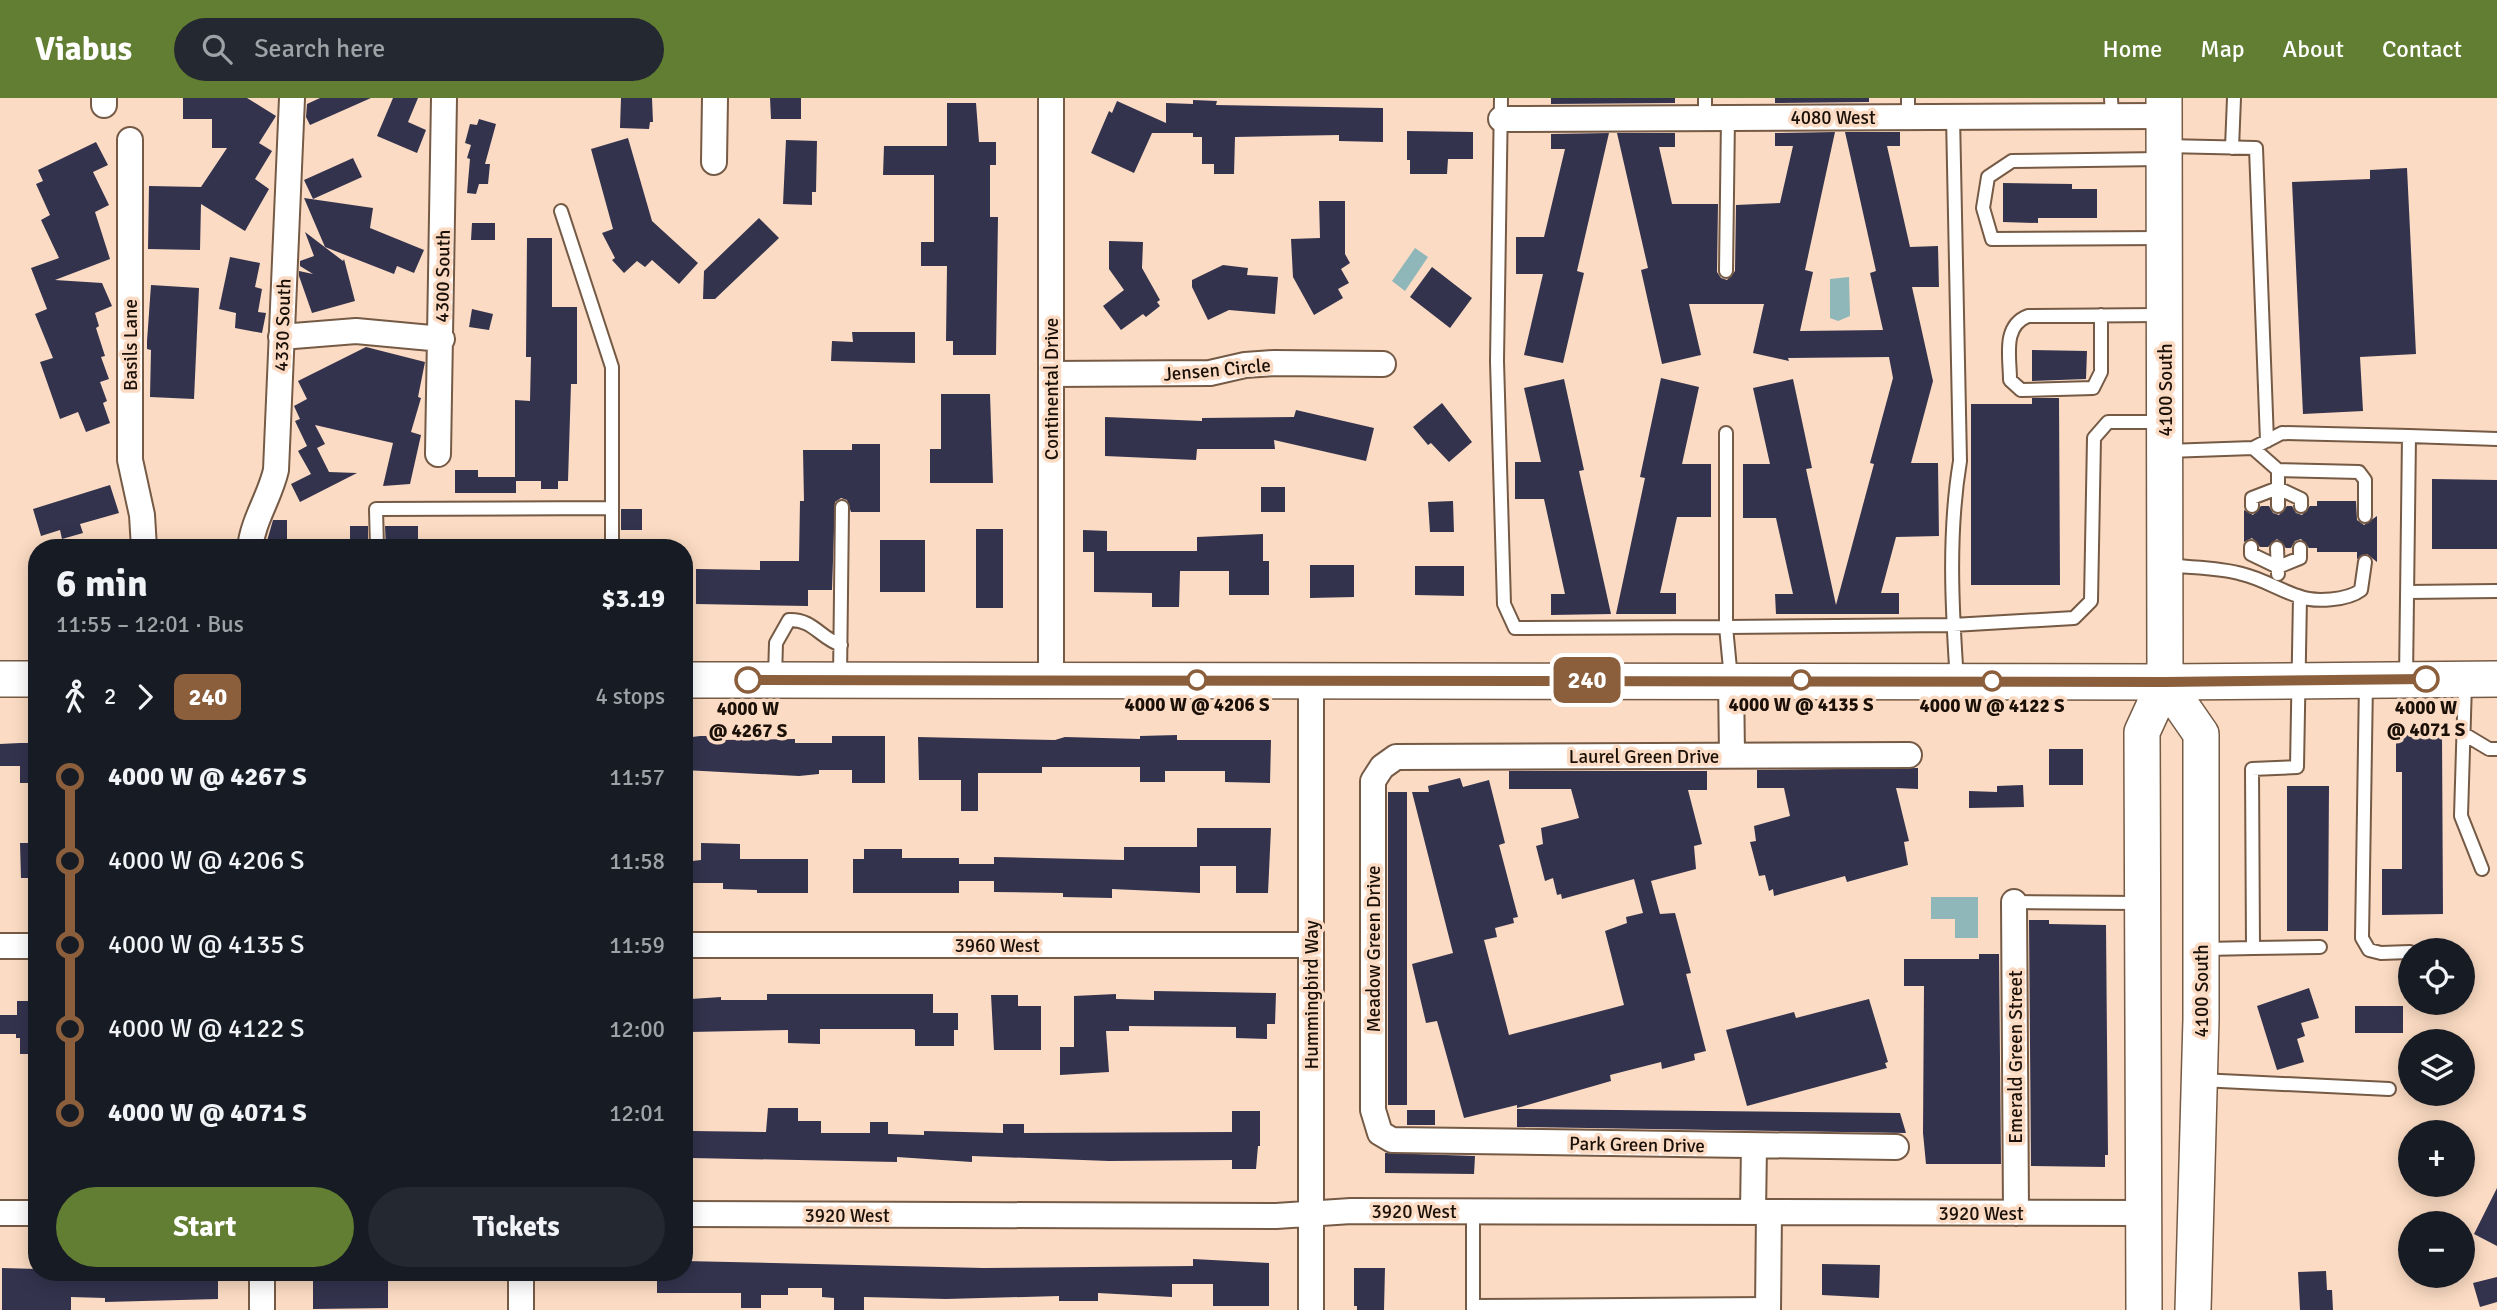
<!DOCTYPE html>
<html lang="en">
<head>
<meta charset="utf-8">
<style>
  body { margin:0; font-family:Signika,sans-serif; background:#242831; color:#f1f3f6; height:100vh; display:flex; flex-direction:column; font-size:26px; white-space:nowrap }
  * { box-sizing:border-box; margin:0 }
  p { font-size:23px; color:#9ea1a6 }
  .icon { flex:none; width:38px; height:38px; fill:none; stroke:currentColor; stroke-width:2; stroke-linecap:round; stroke-linejoin:round }
  .map { position:relative; flex:1; overflow:hidden }
  .panel { position:absolute; left:28px; top:441px; width:665px; height:742px; display:flex; flex-direction:column; background:#171b24; border-radius:28px; box-shadow:0 4px 18px #0003 }
  .panel>* { flex:none }
  .badge { padding:0 14px; border-radius:10px; font-size:24px; line-height:46px }
  .fabs { position:absolute; left:2398px; top:840px; display:grid; gap:14px }
  .fabs a { display:grid; place-items:center; width:77px; height:77px; border-radius:50%; background:#171b24; box-shadow:0 4px 18px #0003; font-size:35px }
  .map>.badge { position:absolute; translate:-50% -50%; box-shadow:0 0 0 4px #fff }
  .legs { display:flex; align-items:center; gap:10px; height:77px; padding:0 28px; font-size:23px }
  .legs p { margin-inline-start:auto }
  .overview { display:flex; align-items:center; justify-content:space-between; height:119px; padding:0 28px }
  h1 { font-size:38px; font-weight:700; line-height:52px }
  .cta { display:flex; gap:14px; margin-top:auto; padding:14px 28px }
  .cta a { flex:1; height:80px; border-radius:42px; background:#627e32; color:#fff; font-size:28px; font-weight:700; line-height:80px; text-align:center }
  .cta a+a { background:#242831; color:#f1f3f6 }
  ul { padding:0 28px; list-style:none }
  li { display:flex; align-items:center; gap:24px; height:84px; font-size:26px }
  li i { display:grid; place-items:center; width:10px; height:100%; margin:0 9px; background:currentColor }
  li i::after { content:''; width:18px; height:18px; margin:-9px; border:5px solid; border-radius:50%; background:#171b24 }
  li p { margin-inline-start:auto }
  li:first-child i { background:linear-gradient(#0000 50%,currentColor 0) }
  li:last-child i { background:linear-gradient(currentColor 50%,#0000 0) }
  header { display:flex; align-items:center; gap:42px; box-sizing:border-box; height:98px; padding:0 35px; background:#627e32; color:#fff }
  header strong { font-size:33px }
  nav { display:flex; gap:38px; margin-inline-start:auto; font-size:24px }
  .search { width:490px; height:63px; background:#242831; display:flex; align-items:center; gap:18px; box-sizing:border-box; padding:0 24px; border-radius:38px; color:#9ea1a6; font-size:26px }
  .map>svg:first-child { display:block }
  .water { fill:#8fb7ba }
  .building { fill:#33334e }
  .lines { fill:none; stroke-linecap:round; stroke-linejoin:round }
  .lane-casing { stroke:#755a45; stroke-width:16 }
  .street-casing { stroke:#755a45; stroke-width:28 }
  .secondary-casing { stroke:#755a45; stroke-width:38 }
  .lane { stroke:#fff; stroke-width:12 }
  .street { stroke:#fff; stroke-width:24 }
  .secondary { stroke:#fff; stroke-width:35 }
  .line-1-casing { stroke:#fff; stroke-width:16 }
  .line-1 { stroke:#8b5e3c; stroke-width:10 }
  .stop-1-dot { fill:#fff; stroke:#8b5e3c; stroke-width:3.5 }
  .labels { text-anchor:middle; stroke-width:7; stroke-linejoin:round; paint-order:stroke }
  .street-label { font-size:19px; fill:#1b1008; stroke:#fbdbc3 }
  .stop-label { font-size:19px; font-weight:bold; fill:#1b1008; stroke:#fbdbc3 }
</style>
</head>
<body>
<header>
<strong>Viabus</strong>
<div class="search"><svg class="icon" aria-label="search" viewBox="0 0 24 24"><circle cx="10" cy="10" r="6"/><path d="M15 15l6 6"/></svg>Search here</div>
<nav><a>Home</a><a>Map</a><a>About</a><a>Contact</a></nav>
</header>
<div class="map">
<svg width="2497" height="1212" viewBox="0 0 2497 1212">
  <rect width="100%" height="100%" fill="#fbdbc3"/>
  <path class="water" d="M1415,150L1428,159L1405,193L1392,183Z
    M1849,179L1850,218L1838,223L1830,220V181Z
    M1931,799H1978V840H1955V821H1931Z"/>
  <path class="building" d="M183,0H247L276,18L259,45L272,53L255,81L269,91L245,133L201,106L200,152L148,151L149,88L201,89L227,50H212V21H183Z
    M320,0H371L310,27L306,19L307,6Z
    M393,0H418L408,24L426,32L417,55L377,38Z
    M621,0H652L653,24H650L649,31L620,30Z
    M770,0H801V21H771Z
    M1551,0H1675V5L1551,6Z
    M1775,0H1869V4L1775,5Z
    M1193,2L1217,3L1216,7L1383,10V44L1339,43V37L1235,39L1234,76H1214V66H1202V39H1193V35H1152L1134,75L1091,55L1109,13L1112,15L1117,3L1166,25V5L1193,6Z
    M947,5H976L979,44H996V67H990V119H998L996,257H953V243H946L947,168H921V144H934V77H883L884,48H947Z
    M479,21L496,26L485,66H490L488,86H479L476,96L467,95L470,61L467,60L471,47L465,45L470,26L477,27Z
    M1407,33L1473,34V61H1448L1447,76H1410V62H1407Z
    M1835,34L1805,172L1813,174L1800,233L1883,232L1870,175L1876,173L1845,34H1900V48H1887L1910,149L1938,148L1939,189H1912L1933,283L1911,365H1938L1939,438L1896,439L1881,495H1899V516H1776L1775,496H1793L1776,420H1743V366H1770L1753,290L1793,281L1812,370L1806,371L1836,507L1874,366L1870,365L1893,280L1889,259L1788,260L1789,263L1753,255L1764,206H1689L1701,257L1662,266L1641,172L1648,170L1617,35H1675V49H1659L1672,106H1718L1717,174L1721,180L1727,182L1735,173L1736,107L1780,105L1793,48H1775V35Z
    M1609,35L1577,173L1584,175L1563,265L1524,257L1543,176H1516V139H1544L1565,51H1551V36Z
    M628,40L652,123L698,165L679,186L652,162L645,169L637,163L624,175L612,162L615,160L602,135L613,131L591,51Z
    M786,42L817,43L816,94H812V107L783,106Z
    M96,44L108,67L93,74L109,107L95,114L110,161L55,182L102,185L112,208L95,215L99,228L96,230L105,258L101,259L109,281L100,284L107,303L103,305L110,325L86,334L78,314L60,321L40,264L53,260L35,216L47,211L31,170L59,160L41,122L50,117L36,86L43,83L38,72Z
    M353,60L362,79L313,101L304,82Z
    M2407,70L2416,256L2360,259L2363,313L2303,316L2292,84L2370,81V72Z
    M2003,85L2072,86V91H2097V120H2038V125L2003,124Z
    M304,100L373,110L370,130L424,152L414,175L397,168L394,176L325,149Z
    M1319,103H1345V156L1350,165L1341,171L1349,185L1338,191L1343,200L1314,217L1293,179L1291,141L1320,140Z
    M759,120L779,140L715,201H703L704,173Z
    M472,125H495V142H471Z
    M305,134L343,163L344,161L355,203L312,215L299,178V173L313,176L300,168V163L314,158Z
    M527,140H552V209H577V286H571L568,383H558V391H541V383H516V395H455V372H478V379H515V302L530,303L531,259H526Z
    M1109,143L1143,144L1142,170L1160,202L1157,204L1160,208L1146,219L1143,216L1121,232L1103,208L1124,192L1109,171Z
    M230,159L260,165L255,189L262,191L258,214L266,215L262,235L235,230L236,215L219,211Z
    M1223,167L1248,170L1247,177L1278,179L1275,216L1229,212L1208,222L1192,189V182Z
    M1432,169L1472,200L1450,230L1410,199Z
    M151,187L199,190L194,301L150,299L151,252L147,251V243Z
    M472,211L493,216L489,232L469,229Z
    M852,234H915V265L831,263L832,243L853,244Z
    M366,249L425,264L418,299L421,300L411,334L421,337L410,386L383,388L393,345L315,327L325,346L317,350L329,374L357,375L300,404L291,386L311,376L298,353L307,348L295,323L300,321L294,308L307,301L298,283Z
    M2032,252L2087,253L2086,281L2032,283Z
    M1661,280L1699,289L1682,366H1711V419H1677L1660,495H1676V516H1616L1645,380L1640,379Z
    M1564,281L1584,372L1579,373L1611,516L1551,517V496H1565L1544,401H1515V364H1541L1524,290Z
    M941,296H990L993,385H930V351H941Z
    M2032,300H2059L2060,487H1971V306H2032Z
    M1442,305L1472,344L1449,364L1431,345L1428,347L1413,329Z
    M1296,312L1374,330L1366,363L1274,342L1275,351H1197L1196,362L1105,358V319L1202,323V320L1294,319Z
    M852,346H880V414H851L847,402L841,400L835,404L832,492H808V508L696,506V471L760,472V463H799L800,403H804L803,352H852Z
    M2432,381L2497,382V451H2432Z
    M110,387L119,415L80,426L83,435L62,441L60,432L41,438L33,411Z
    M1261,389H1285V414H1261Z
    M1453,403L1454,434H1430L1428,404Z
    M2317,403H2356L2357,422L2364,427L2377,418V464L2367,456L2357,461V454H2317V450H2309L2301,441L2295,443L2291,450H2286L2277,441L2268,449H2260L2252,440L2244,444V412L2253,417L2261,408H2269L2273,415L2279,417L2287,408H2292L2296,415L2302,417L2310,408H2317Z
    M621,411H642V432H621Z
    M273,422H287V450H265Z
    M350,428H368V450H350Z
    M385,428H418V450H386Z
    M976,431H1003V510H976Z
    M1083,432L1107,433V453H1197V439L1263,436V463H1269V497H1229V473H1180L1179,509H1152V495L1094,494V454H1083Z
    M880,442H925V494H880Z
    M1310,467H1354V499L1310,500Z
    M1415,468H1464V498L1415,497Z
    M1177,637V642H1271L1270,685L1225,684V673H1165V684H1140V669H1042V675H978V713H961V682H919L918,639L1055,642L1065,639L1140,641V638Z
    M2396,637H2442L2443,816L2382,817V771H2402V674H2396Z
    M700,638H719V642L795,641V645H832V638H885V685H852V672H819V676L799,678L684,672V640Z
    M20,645H37V685H20V668H0V646Z
    M2049,651H2083V687H2049Z
    M1918,670V691L1896,690L1909,743L1904,744L1908,767L1847,784L1845,778L1774,798L1773,791L1769,793L1765,777L1759,778L1750,744L1756,743L1754,728L1790,718L1784,690H1757V672Z
    M1509,673H1707V692H1688L1702,746L1694,748L1696,771L1651,783L1660,816L1675,815L1691,875L1686,876L1706,953L1694,956L1695,962L1662,971L1661,964L1610,977L1611,983L1517,1010V1007L1464,1020L1437,923L1426,925L1412,866L1453,855L1412,694H1429L1428,688L1460,680L1463,689L1489,682L1505,745L1499,747L1518,819L1513,820L1514,825L1495,830L1497,839L1484,842L1509,937L1624,907L1605,833L1627,825L1626,819L1643,815L1634,781L1562,801L1561,796L1557,797L1553,780L1545,783L1536,748L1543,746L1541,730L1579,720L1571,691H1509Z
    M2023,687L2024,709L1969,710V693L1997,694V688Z
    M2287,688H2329L2328,833H2287Z
    M1388,694H1407V1007H1388Z
    M1197,730H1271L1268,795H1236V768H1200V795L1112,791V800L1063,799V795L994,794V783H959V795H853V761H864V751H902V760H959V766H994V759L1124,762V749H1197Z
    M20,745H37V780H21Z
    M701,745L740,746V761H808V795H757V792L723,791V785H684V764L701,762Z
    M2029,822H2049V826L2106,827L2108,1057H2105V1069L2031,1068Z
    M1979,856H1999L2001,1066H1926L1923,1035L1924,888H1904V861H1979Z
    M2309,890L2319,920L2301,925L2305,938L2297,941L2304,964L2277,972L2257,908Z
    M1154,893L1276,895L1275,926H1267V941L1236,940V929L1129,928V933H1106L1109,974L1060,977V949H1074V898L1116,896V901L1154,902Z
    M767,896H933V915H958V932H954V948H915V932L913,931H820V946L788,945V932L690,934L691,901L721,899V902H767Z
    M991,897H1018V908H1041V952H994Z
    M1869,901L1888,964L1885,965L1887,970L1747,1008L1726,932L1794,914L1796,920Z
    M17,903H37V956H20V940H16V936H0V917H17Z
    M2355,908H2403V935H2355Z
    M768,1010H798V1023H821V1035H870V1024H888V1036L924,1037V1033L1003,1035V1026H1024V1035L1232,1034V1013H1260V1048H1258L1256,1071H1232V1062L1109,1063L972,1058V1064L897,1059V1064L692,1060L693,1033L766,1034Z
    M1517,1011L1900,1015L1906,1035L1517,1029Z
    M1407,1012H1435V1027H1407Z
    M1385,1055L1475,1058L1474,1076L1385,1075Z
    M2497,1090V1148L2474,1136Z
    M1193,1161L1269,1165V1208H1213V1186H1172V1199L1098,1195V1203H1059V1198L946,1201L864,1199V1212H834V1200L822,1199V1190H788V1197H761V1210H741V1195H657V1174H684V1163L983,1170L1193,1168Z
    M1822,1166L1880,1167L1879,1200L1822,1197Z
    M2,1170L37,1171V1174H218V1201L105,1204V1200L71,1199V1212H2Z
    M1354,1170H1385L1384,1212H1357V1208H1354Z
    M2326,1173L2327,1192H2332L2333,1212H2300L2298,1174Z
    M313,1174H388V1210L313,1211Z
    M2497,1179V1204L2480,1209L2473,1185Z"/>
  <g class="lines">
    <g class="lane-casing">
      <path id="lane" d="M1501,0L1497,263L1504,506L1515,530L1726,529V335
        M1705,0V19
        M1908,0V19
        M2111,0L2112,18
        M1953,18L1960,363C1948,435 1952,510 1957,583
        M2165,48L2256,50L2267,343
        M2232,50L2234,0
        M2161,61L2012,63L1988,79L1983,110L1992,141L2163,140
        M561,113L612,269V410
        M1726,173L1728,19
        M2101,217V274L2093,290L2021,292L2010,282C2010,259 2002,228 2028,218L2161,217
        M2409,338L2497,341
        M2253,350L2278,372V408
        M2167,353L2253,350L2282,335L2409,338L2406,581
        M2278,372L2359,374L2365,382V418
        M2252,408V400L2278,390L2301,401V408
        M2251,449V456L2278,469L2300,460V450
        M377,450L376,411L612,410V450
        M2277,450L2278,476
        M2166,467C2191,470 2218,469 2242,476C2263,481 2279,492 2298,498C2315,505 2348,502 2361,492L2365,464
        M2407,494L2497,493
        M775,579L776,545L789,522C813,521 820,540 841,547
        M840,581L842,409
        M1731,581L1726,529L1953,527L2074,520L2091,503L2094,340L2108,324H2164
        M2366,584L2362,840L2369,852L2381,855L2410,854
        M2465,585L2461,718L2482,771
        M2464,636L2489,651H2497
        M2014,804L2139,805
        M2253,850L2320,849
        M2205,851L2253,850L2252,671L2297,669L2300,499
        M2200,982L2389,991
        M1473,1113V1208
        M1473,1212V1208L1768,1206"/>
    </g>
    <g class="street-casing">
      <path id="street" d="M104,0V7
        M1051,0V582
        M1501,21L2164,18
        M130,42V362L142,417L144,450
        M714,64L715,0
        M281,239L356,233L442,241
        M1051,276L1210,275L1245,267L1274,265L1383,266
        M438,356L444,0
        M250,450C253,422 270,399 276,372L292,0
        M1731,581L1732,657
        M2014,804L2016,1115
        M684,847H1310
        M0,848H37
        M1896,1049L1392,1042L1380,1035L1373,1012V683L1382,669L1396,659L1909,657
        M1753,1114L1754,1048
        M0,1115H37
        M684,1116L1276,1118L1351,1113L2144,1115
        M262,1174V1212
        M521,1174V1212
        M1311,1212V582
        M1768,1212L1769,1114"/>
    </g>
    <g class="secondary-casing">
      <path id="secondary" d="M0,581H37
        M684,582L2165,584L2497,581
        M2165,584L2201,636V921L2193,1212
        M2144,1212L2142,634L2165,584L2164,0"/>
    </g>
    <use href="#lane" class="lane"/>
    <use href="#street" class="street"/>
    <use href="#secondary" class="secondary"/>
  </g>
  <g class="lines">
    <g class="line-1-casing">
      <path id="line-1" d="M748,582L2165,584L2426,581"/>
    </g>
    <use href="#line-1" class="line-1"/>
  </g>
  <g class="stop-1-dot">
    <circle cx="2426" cy="581" r="12"/>
    <circle cx="748" cy="582" r="12"/>
    <circle cx="1197" cy="582" r="9"/>
    <circle cx="1801" cy="582" r="9"/>
    <circle cx="1992" cy="583" r="9"/>
  </g>
  <g class="labels">
    <g class="street-label">
      <text x="1833" y="26">4080 West</text>
      <text transform="translate(442 178) rotate(-89)" y="7">4300 South</text>
      <text transform="translate(282 227) rotate(-88)" y="7">4330 South</text>
      <text transform="translate(130 247) rotate(-90)" y="7">Basils Lane</text>
      <text transform="translate(1217 271) rotate(-5)" y="7">Jensen Circle</text>
      <text transform="translate(1051 291) rotate(-90)" y="7">Continental Drive</text>
      <text transform="translate(2165 292) rotate(-90)" y="7">4100 South</text>
      <text x="1644" y="665">Laurel Green Drive</text>
      <text x="997" y="854">3960 West</text>
      <text transform="translate(1373 851) rotate(-90)" y="7">Meadow Green Drive</text>
      <text transform="translate(2201 893) rotate(-90)" y="7">4100 South</text>
      <text transform="translate(1311 897) rotate(-90)" y="7">Hummingbird Way</text>
      <text transform="translate(2015 959) rotate(-90)" y="7">Emerald Green Street</text>
      <text transform="translate(1637 1046) rotate(1)" y="7">Park Green Drive</text>
      <text x="1414" y="1120">3920 West</text>
      <text x="1981" y="1122">3920 West</text>
      <text x="847" y="1124">3920 West</text>
    </g>
    <g class="stop-label">
      <text x="1197" y="613">4000 W @ 4206 S</text>
      <text x="1801" y="613">4000 W @ 4135 S</text>
      <text x="1992" y="614">4000 W @ 4122 S</text>
      <text x="2426" y="616">4000 W<tspan x="2426" dy="22">@ 4071 S</tspan></text>
      <text x="748" y="617">4000 W<tspan x="748" dy="22">@ 4267 S</tspan></text>
    </g>
  </g>
</svg>
<div class="fabs">
<a><svg class="icon" aria-label="locate" viewBox="0 0 24 24"><circle cx="12" cy="12" r="6"/><path d="M12 2v4M12 18v4M2 12h4M18 12h4"/></svg></a>
<a><svg class="icon" aria-label="layers" viewBox="0 0 24 24"><path d="M12 4l9 5-9 5-9-5zM3 14l9 5 9-5"/></svg></a>
<a>+</a>
<a>−</a>
</div>
<b class="badge" style="left:1587px;top:582px;background:#8b5e3c;color:#fff">240</b>
<section class="panel">
<div class="overview"><div><h1>6 min</h1><p>11:55 – 12:01 · Bus</p></div><b>$3.19</b></div>
<div class="legs"><svg class="icon" aria-label="walk" viewBox="0 0 24 24"><circle cx="13" cy="4" r="2"/><path d="M13 8l-2 6 4 7M11 14l-3 7M7 12l3-4h3l4 4"/></svg>2<svg class="icon" aria-label="forward" viewBox="0 0 24 24"><path d="M9 5l7 7-7 7"/></svg><b class="badge" style="background:#8b5e3c;color:#fff">240</b><p>4 stops</p></div>
<ul>
<li><i style="color:#8b5e3c"></i><b>4000 W @ 4267 S</b><p>11:57</p></li>
<li><i style="color:#8b5e3c"></i><span>4000 W @ 4206 S</span><p>11:58</p></li>
<li><i style="color:#8b5e3c"></i><span>4000 W @ 4135 S</span><p>11:59</p></li>
<li><i style="color:#8b5e3c"></i><span>4000 W @ 4122 S</span><p>12:00</p></li>
<li><i style="color:#8b5e3c"></i><b>4000 W @ 4071 S</b><p>12:01</p></li>
</ul>
<div class="cta"><a>Start</a><a>Tickets</a></div>
</section>
</div>
</body>
</html>
